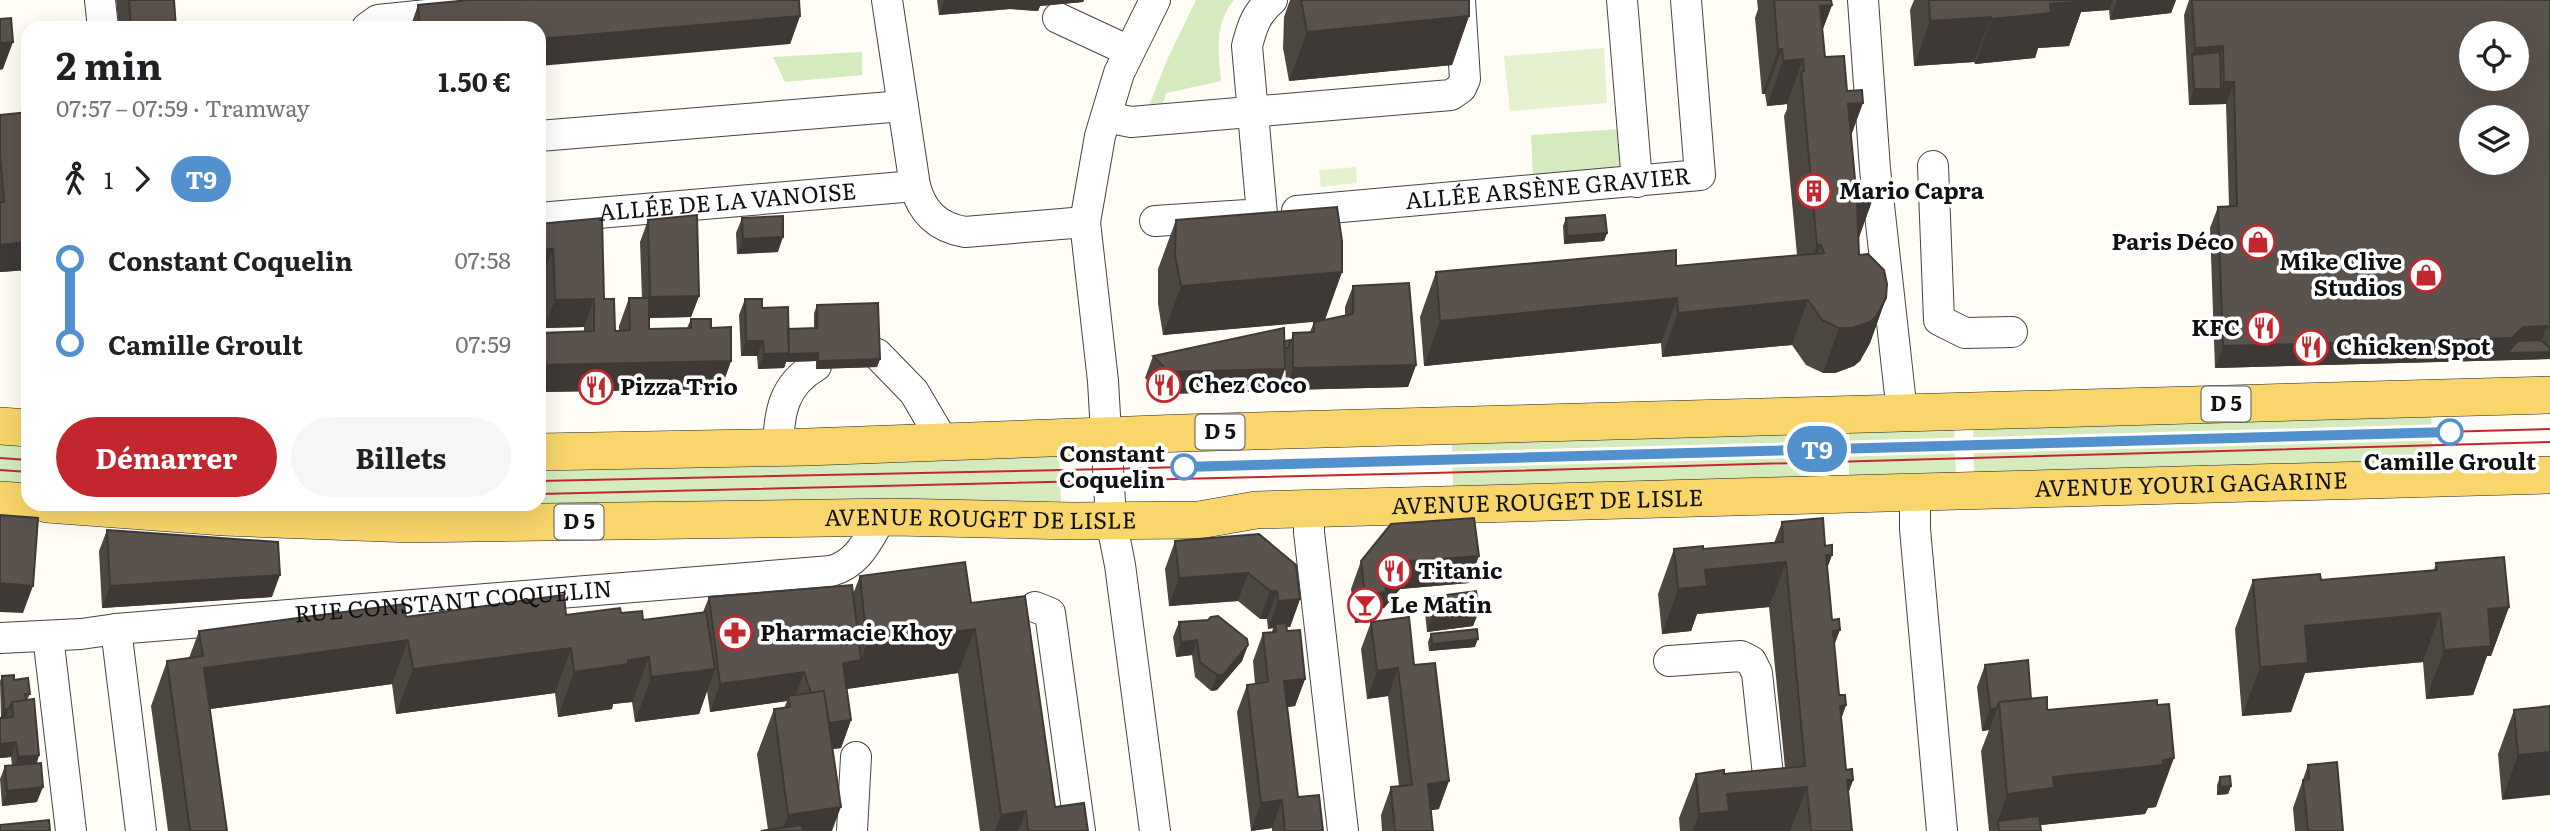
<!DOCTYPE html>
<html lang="fr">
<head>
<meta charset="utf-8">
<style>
  body { margin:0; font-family:Literata,serif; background:#f6f6f6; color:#202124; height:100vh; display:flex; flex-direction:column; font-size:26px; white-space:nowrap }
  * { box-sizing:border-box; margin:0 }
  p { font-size:23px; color:#757577 }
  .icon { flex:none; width:38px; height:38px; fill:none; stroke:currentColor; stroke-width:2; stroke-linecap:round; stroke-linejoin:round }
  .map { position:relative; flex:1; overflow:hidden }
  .panel { position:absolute; left:21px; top:21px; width:525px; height:490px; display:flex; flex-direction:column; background:#fff; border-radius:21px; box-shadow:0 7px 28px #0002 }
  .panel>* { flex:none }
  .badge { padding:0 14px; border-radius:23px; font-size:24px; line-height:46px }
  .controls { position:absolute; left:2459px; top:21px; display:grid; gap:14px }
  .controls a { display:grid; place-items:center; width:70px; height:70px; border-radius:50%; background:#fff; box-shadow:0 7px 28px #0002; font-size:35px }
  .map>.badge { position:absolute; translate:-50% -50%; box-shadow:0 0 0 4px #fff }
  .legs { display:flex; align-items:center; gap:10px; height:77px; padding:0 35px; font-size:23px }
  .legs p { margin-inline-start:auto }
  .overview { display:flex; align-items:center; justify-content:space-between; height:119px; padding:0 35px }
  h1 { font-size:38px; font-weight:700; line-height:52px }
  .cta { display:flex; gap:14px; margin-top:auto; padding:14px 35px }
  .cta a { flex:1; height:80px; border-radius:42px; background:#c4262e; color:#fff; font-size:28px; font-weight:700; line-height:80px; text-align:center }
  .cta a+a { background:#f6f6f6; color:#202124 }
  ul { padding:0 35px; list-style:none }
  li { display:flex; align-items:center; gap:24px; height:84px; font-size:26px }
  li i { display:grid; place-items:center; width:10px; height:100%; margin:0 9px; background:currentColor }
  li i::after { content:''; width:18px; height:18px; margin:-9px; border:5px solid; border-radius:50%; background:#fff }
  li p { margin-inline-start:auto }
  li:first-child i { background:linear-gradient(#0000 50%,currentColor 0) }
  li:last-child i { background:linear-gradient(currentColor 50%,#0000 0) }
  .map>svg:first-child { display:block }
  .green { fill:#d5ebbd }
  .pitch { fill:#e6f2cf }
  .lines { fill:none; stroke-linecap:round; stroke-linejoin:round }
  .minor-casing { stroke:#444; stroke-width:32 }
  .major-casing { stroke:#222; stroke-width:38 }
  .minor { stroke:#fff; stroke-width:30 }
  .major { stroke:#f9d66b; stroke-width:37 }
  .tram { stroke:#c4262e; stroke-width:2 }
  .wall { fill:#4d4742 }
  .shaded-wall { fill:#3f3936 }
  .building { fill:#5a524d; stroke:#3f3936; stroke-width:2; fill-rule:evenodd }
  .line-1-casing { stroke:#fff; stroke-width:16 }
  .line-1 { stroke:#5291ce; stroke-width:10 }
  .stop-1-dot { fill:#fff; stroke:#5291ce; stroke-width:3.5 }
  .labels { text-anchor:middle; stroke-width:7; stroke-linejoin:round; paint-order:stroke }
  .shield { fill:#fff; stroke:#585858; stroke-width:2 }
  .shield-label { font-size:21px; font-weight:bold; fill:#111 }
  .street-label { font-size:23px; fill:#111; stroke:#fff }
  .poi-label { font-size:23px; font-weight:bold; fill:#111; stroke:#fff; text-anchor:start }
  .stop-label { font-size:23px; font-weight:bold; fill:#111; stroke:#fff; text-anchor:end }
</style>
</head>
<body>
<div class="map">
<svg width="2550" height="831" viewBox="0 0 2550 831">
  <rect width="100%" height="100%" fill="#fffdf5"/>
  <path class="green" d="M1196,0H1234C1214,25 1218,51 1221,81L1166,93L1161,110L1147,111L1167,60Z
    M862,52V75L785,82L773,57Z
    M1620,129L1623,169L1533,177L1531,135Z
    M2431,412L2433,467L1974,480L1973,425Z
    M1954,426L1956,478L1849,480V428Z
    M1829,428L1831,482L1453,491L1452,441Z
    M0,440L28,442V491L0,488Z
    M1059,452L1061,501L515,512V504H539V464Z"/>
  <path class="pitch" d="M1604,48L1607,103L1510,111L1504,56Z
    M1356,167L1357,183L1321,187L1319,170Z"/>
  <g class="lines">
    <g class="minor-casing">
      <g id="minor">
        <path d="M100,0L103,28"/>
        <path d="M887,0L915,186C922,212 937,227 965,232L1085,222"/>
        <path d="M1622,0L1637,182"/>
        <path d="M1863,0L1875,169L1902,413"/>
        <path d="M1058,18L1129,51"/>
        <path d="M367,28L378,20L455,12"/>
        <path d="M1106,117L1131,122L1451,95L1461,88L1465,79L1460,0"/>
        <path d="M539,136L903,106"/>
        <path d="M1933,166L1939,320L1965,333L2012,332"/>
        <path id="s1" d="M1297,211L1700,175L1686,0"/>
        <path id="s2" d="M539,218L915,186"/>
        <path d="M1155,221L1262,214L1247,46C1252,27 1256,13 1272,0"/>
        <path d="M877,354L914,392L944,443"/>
        <path d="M778,448C779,413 783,385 816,366"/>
        <path d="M1915,493V529L1942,831"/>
        <path d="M1309,509V532L1343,831"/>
        <path d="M1035,607L1050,613L1080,831"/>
        <path d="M116,629L141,831"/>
        <path d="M48,636L71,831"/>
        <path id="s3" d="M0,638L81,634L116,629L831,571C858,564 868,540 881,518"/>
        <path d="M1669,661L1741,656L1751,661L1757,673L1768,775L1766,809"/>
        <path d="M852,831L856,757"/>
        <path d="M1155,831L1120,565L1111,520L1103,381L1085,222L1100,136L1119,73L1155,0"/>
      </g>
    </g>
    <g class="major-casing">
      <g id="major">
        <path d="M0,426L28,428"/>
        <path d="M539,452L807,447L1183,433L2550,395"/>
        <path d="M0,500L28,502"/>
        <path id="s4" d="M47,504L224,517L411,524L894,517L1073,521L1199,520L1256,510L2550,475"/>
      </g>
    </g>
    <use href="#minor" class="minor"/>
    <use href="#major" class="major"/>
    <path class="tram" d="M0,458L28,460
      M0,470L28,472
      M539,481L1109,469L2550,429
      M539,494L1432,473L2550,442"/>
  </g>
  <path class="wall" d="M116,0H174L176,28H119Z
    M937,0H1084L1083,2L1040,6L1038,11L1010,9L939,15Z
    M1290,0H1469V16L1452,65L1289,81L1283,48L1284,17Z
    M1757,0H1831L1832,5L1822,31L1825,57L1851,135L1856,190L1872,201L1858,239L1859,255L1886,298L1870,343L1860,361L1854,366L1835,373H1823L1806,365L1792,345L1662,357L1661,343L1424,366L1420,317L1436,272L1676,266L1797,255L1784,116L1787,109V104L1767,106L1765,94H1762L1755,18L1758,9Z
    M1914,0H2176L2171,13L2110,20L2109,10L2081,12L2069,46L2038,48L2035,58L1975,64L1974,62L1914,66L1910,10Z
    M2189,0H2550V359L2215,368L2210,228L2218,207L2229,206L2226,104L2189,105L2184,15Z
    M418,5L800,16L790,44L539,28H410Z
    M28,112V270L0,272V115Z
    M742,218L778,252L737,254L736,233Z
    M1566,218L1607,233L1604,241L1564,244L1563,226Z
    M648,220L699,296L691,317L649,318V329L687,328L691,319L711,328L731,361L721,389L539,392V333L584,332V327L544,328L543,276L539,224L604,299L615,331H619V326L629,298H642L640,242Z
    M1176,220L1342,272L1325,320L1345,316V307L1353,286L1416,365L1408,387L1286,390L1285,356L1277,391L1161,394L1145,378L1153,356L1291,340L1293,333L1310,332L1314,322L1319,321L1163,335L1158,304V269Z
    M745,299L762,308L788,329L814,328V313L817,305L880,359L877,367L816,369V361L786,362L784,368L758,369L757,356H741L739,315Z
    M1782,522L1827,569L1839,695L1846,705L1841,719L1846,770L1853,780L1848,794L1852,831H1680L1679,818L1696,774H1724L1785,768L1769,607L1697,614L1691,631L1662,634L1658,594L1674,549H1703L1774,543Z
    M107,530L272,597L102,608L99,551Z
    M1259,534L1300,599L1290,627H1286L1287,631L1305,679L1295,706L1287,707L1298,797L1323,831H1272V828L1251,831L1237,712L1247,685L1255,684L1253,661L1263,633L1272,632L1273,628L1268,629L1267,619H1260L1238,601L1169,606L1165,569L1175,541Z
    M1361,561L1469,583L1400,589L1384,608L1380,609L1376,620L1355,623L1351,589Z
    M2436,563L2509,607L2491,656H2487L2473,695L2426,699L2423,662L2305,673L2291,712L2242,716L2235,629L2253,580H2321L2434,570Z
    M860,576L971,603L1055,807L1088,831H980L958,673L846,689L851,720L841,748L833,749L832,831L768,830L757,754L774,709L784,708L787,701L710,712L707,691L699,714L635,722L632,702L613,704L612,709L558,717L555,693L396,714L392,684L210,709L227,831H168L151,706L167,661L189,658L199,631L406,617L566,615L621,613L643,620L703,612L709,597L853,594Z
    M1430,597L1479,611L1473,626L1427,632L1425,612Z
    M1179,622L1248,645L1242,661L1217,690L1211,691L1195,677L1192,655L1176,657L1173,637Z
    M1371,622L1414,665L1439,809L1431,810L1433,831H1382L1381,815L1391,787L1399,786L1388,696L1367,699L1361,649Z
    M1431,634L1475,647L1429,651L1428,642Z
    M1985,665L2047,710L2156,807L2148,808L2145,814L2041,825V831H1989L1981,751L1989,730L1982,731L1977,687Z
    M2,676L14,680L30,694L27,700L39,755L37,763V802L2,806L0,779L5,766L12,765L11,757L0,758V718H6V717H1L0,681Z
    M2550,706L2502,800L2498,754L2514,710Z
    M2308,765L2343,831H2295L2293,808Z
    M2220,777L2231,786L2228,794L2217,795V785Z"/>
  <path class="shaded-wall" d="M945,0H1084L1083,2L1040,6L1038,11L1010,9L939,15Z
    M2077,0H2113L2109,10L2081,12L2069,46L2038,48L2035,58L1975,64L1991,19L2050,4Z
    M2117,0H2176L2171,13L2110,20Z
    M1832,5L1815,50L1820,6Z
    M800,16L790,44L539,66V39Z
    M1469,16L1452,65L1289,81L1307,32Z
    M1991,17L1974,62L1914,66L1930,21Z
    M13,42L3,69L0,70V43Z
    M2223,46L2215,68L2192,55L2195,48Z
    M1782,49L1765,94H1762L1778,50Z
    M1803,59L1787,104L1767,106L1783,61Z
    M2224,82H2234L2226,104L2189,105L2194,89H2221Z
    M1863,103L1847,147L1848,104Z
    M1872,201L1856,246L1857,202Z
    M1607,233L1604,241L1564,244L1567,236Z
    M783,237L778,252L737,254L743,239Z
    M28,242V270L0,272V245Z
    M1817,245H1821L1804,290H1801Z
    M539,249H553L543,276H539Z
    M1342,272L1324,321L1163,335L1181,286Z
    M699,296L691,317L642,318L650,297Z
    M1677,298L1661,343L1424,366L1440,321Z
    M1886,298L1870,343L1860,361L1854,366L1835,373H1823L1839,328Z
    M594,299L584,327L544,328L555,300Z
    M1808,300L1792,345L1662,357L1678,313Z
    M2547,326L2539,348L2550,352V359L2215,368L2223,346Z
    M746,341H763L757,356H741Z
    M818,353L816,361L786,362L784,368L758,369L764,354Z
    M880,359L877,367L816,369L818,361Z
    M731,361L721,389L539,392V365Z
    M1416,365L1408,387L1286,390L1293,368Z
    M1285,369L1277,391L1161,394L1169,372Z
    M1826,555H1832L1816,600Z
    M1479,556L1469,583L1400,589L1384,608L1380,609L1376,620L1355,623L1365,595L1385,581L1410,561Z
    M1786,562L1769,607L1697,614L1691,631L1662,634L1678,589L1705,570Z
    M1248,573L1238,601L1169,606L1179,578Z
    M280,575L272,597L102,608L110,586Z
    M0,583L33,586L23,613L0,612Z
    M1270,591H1277L1267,619H1260Z
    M1300,599L1290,627L1275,628V624L1273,628L1268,629L1278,601Z
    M2509,607L2491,656H2487L2473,695L2426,699L2444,650L2488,609Z
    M1479,611L1473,626L1427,632L1432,617Z
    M2440,613L2423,662L2305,673L2291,712L2242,716L2260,667L2305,626Z
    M975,629L958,673L833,691L843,663L861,660L867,643Z
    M1840,630L1823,675L1833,631Z
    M1478,639L1475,647L1429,651L1432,644Z
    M408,640L392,684L188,712L204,668Z
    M1197,640L1192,655L1176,657L1181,642Z
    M1248,645L1242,661L1217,690L1211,691L1217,675Z
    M571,648L555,693L396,714L413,669Z
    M649,657L632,702L613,704L612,709L558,717L574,672L628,660Z
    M1398,668L1388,696L1367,699L1377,671Z
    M715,669L699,714L635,722L651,677Z
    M804,672L794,700L788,696L787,701L710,712L720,684Z
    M1305,679L1295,706L1274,709L1284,681Z
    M1846,705L1830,750L1840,706Z
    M1997,708L1989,730L1982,731L1990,709Z
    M4,709H9L6,717H1Z
    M851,720L841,748L810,752L821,724Z
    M16,742L11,757L0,758V744Z
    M2550,752V795L2502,800L2518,755Z
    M39,755L34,770L12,772L18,757Z
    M2174,758L2156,807L2148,808L2145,814L2041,825L1998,821L2007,794L2053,777Z
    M1847,780H1853L1837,824Z
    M1449,781L1439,809L1418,812L1428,784Z
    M2231,786L2228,794L2217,795L2220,787Z
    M43,787L37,802L2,806L7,791Z
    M1807,787L1790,831H1693L1699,814L1727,794Z
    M1282,800L1272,828L1251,831L1261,803Z
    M841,807L832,831H782L788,815Z
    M1026,811L1018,831H995L1001,815Z"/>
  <path class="building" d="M129,0H174L176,28H131Z
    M469,0H799L800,16L539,39V28H420L418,5Z
    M1301,0H1469V16L1307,32Z
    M1774,0H1831L1832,5L1820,6L1825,57L1844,56L1847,91L1862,90L1863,103L1848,104L1856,190L1871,189L1872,201L1857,202L1859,255L1868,254L1884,270L1887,284L1886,298L1876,317L1870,322L1852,328H1839L1822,320L1808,300L1678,313L1677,298L1440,321L1436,272L1676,250V266L1824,253L1821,245H1817L1801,72L1804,71L1803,59L1783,61L1782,49L1778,50Z
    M1929,0H2085V1L2050,4L2051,13L1991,19V17L1930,21Z
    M2192,0H2550V329L2547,326L2523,327L2512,338L2223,346L2218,207L2237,206L2234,82H2224L2223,46L2195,48ZM2471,33H2516V79H2471ZM2471,117H2516V163H2471Z
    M11,18L13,42L0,43V19Z
    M2220,52L2221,89H2194L2192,55Z
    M28,112V242L0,245V202H4L0,156V115Z
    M1337,207L1342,241V272L1181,286L1175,255L1176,220Z
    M697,215L699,296L650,297L648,220Z
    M1605,215L1607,233L1567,236L1566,218Z
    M783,216V237L743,239L742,218Z
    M602,218L604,299H614L615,331L630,330L629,298H649V329L691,328V319H711V328L731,327V361L539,365V333L594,331V299L555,300L553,249H539V224Z
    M1409,283L1416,365L1293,368V333L1314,332V322L1353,314V286Z
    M745,299H762V308L788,307L789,353L764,354L763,341H746Z
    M878,303L880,359L818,361V353L789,354L788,329L817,328V305Z
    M1284,328L1285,369L1169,372L1153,356Z
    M1291,340L1288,348H1284V341Z
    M2541,340L2550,348V352L2507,353L2518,341Z
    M0,515L38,518L33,586L0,583Z
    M1474,518L1479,556L1410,561L1394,580L1385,581L1386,592L1365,595L1361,561L1391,524Z
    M1823,518L1825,546L1832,545V555H1826L1832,620L1839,619L1840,630L1833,631L1839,695H1845L1846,705L1840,706L1846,770L1852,769L1853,780H1847L1852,831H1811L1807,787L1727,794L1729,811L1699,814L1696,774L1724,770V774L1805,766L1786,562L1705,570L1707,586L1678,589L1674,549L1703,546V549L1783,542L1782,522Z
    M107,530L278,542L280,575L110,586Z
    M1259,534L1296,565L1300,599L1278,601L1277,591H1270L1248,573L1179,578L1175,541Z
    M2504,557L2509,607L2488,609L2491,646L2444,650L2440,613L2305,626L2308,663L2260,667L2253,580L2320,574L2321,580L2437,570L2436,563Z
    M965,562L971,603L1025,596L1055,807L1084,803L1088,831H1028L1026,811L1001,815L975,629L867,643L860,576Z
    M852,585L861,660L843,663L851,720L829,723L824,691L811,693L804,672L720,684L709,597Z
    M1476,591L1479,611L1432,617L1430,597Z
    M564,595L566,615L620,608L621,613L642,611L643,620L706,612L715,669L651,677L649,657L628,660V664L574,672L571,648L413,669L408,640L204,668L227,831H190L167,661L203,656L199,631L404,604L406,617Z
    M1218,616L1247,639L1248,645L1223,675H1217L1200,662L1197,640L1181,642L1179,622L1208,620L1211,617Z
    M1409,617L1414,665L1435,663L1449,781L1428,784L1433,831H1395L1391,787L1412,785L1398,668L1377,671L1371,622Z
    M1286,623L1287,631L1300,630L1305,679L1284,681L1298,797L1319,795L1323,831H1285L1282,800L1261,803L1247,685L1268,682L1263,633L1276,632L1275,624Z
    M1477,629L1478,639L1432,644L1431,634Z
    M2028,660L2031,699L1999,702L1997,708L1990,709L1985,665Z
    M14,675V680L28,678L30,694H25L26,700L12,702L9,709H4L2,676Z
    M824,691L841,807L788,815L774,709L790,707L788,696Z
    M2047,697V710L2157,700V705L2169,704L2174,758L2163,760V765L2053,777L2054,788L2007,794L1999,702Z
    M34,699L39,755L18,757L16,742L0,744V718L13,717L12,702Z
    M2550,706V752L2518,755L2514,710Z
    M2337,762L2343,831H2308L2303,780L2309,779L2308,765Z
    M41,763L43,787L7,791L5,766Z
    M2230,776L2231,786L2220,787V777Z
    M2039,816L2041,831H1999L1998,821Z
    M49,820L50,831H0V825Z
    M802,825L803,831H761Z"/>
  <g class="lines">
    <g class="line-1-casing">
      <path id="line-1" d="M1184,467L2450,432"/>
    </g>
    <use href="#line-1" class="line-1"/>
  </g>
  <defs>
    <g id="building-ring" transform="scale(1.75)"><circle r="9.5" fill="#fff" stroke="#c4262e" stroke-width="1.5"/><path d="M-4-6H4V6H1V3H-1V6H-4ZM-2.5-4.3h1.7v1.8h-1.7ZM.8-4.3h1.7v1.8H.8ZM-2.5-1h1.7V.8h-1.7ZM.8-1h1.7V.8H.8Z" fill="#c4262e"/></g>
    <g id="shop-ring" transform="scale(1.75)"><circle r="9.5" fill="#fff" stroke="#c4262e" stroke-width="1.5"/><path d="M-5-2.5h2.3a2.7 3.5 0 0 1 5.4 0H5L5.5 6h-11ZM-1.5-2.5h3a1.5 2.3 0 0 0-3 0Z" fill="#c4262e"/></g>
    <g id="restaurant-ring" transform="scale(1.75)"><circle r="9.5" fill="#fff" stroke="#c4262e" stroke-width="1.5"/><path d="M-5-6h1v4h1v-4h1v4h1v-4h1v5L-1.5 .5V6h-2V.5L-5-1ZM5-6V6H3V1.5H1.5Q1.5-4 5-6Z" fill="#c4262e"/></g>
    <g id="bar-ring" transform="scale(1.75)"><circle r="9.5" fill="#fff" stroke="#c4262e" stroke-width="1.5"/><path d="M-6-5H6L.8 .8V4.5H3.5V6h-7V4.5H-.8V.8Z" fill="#c4262e"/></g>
    <g id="pharmacy-ring" transform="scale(1.75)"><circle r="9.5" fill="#fff" stroke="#c4262e" stroke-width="1.5"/><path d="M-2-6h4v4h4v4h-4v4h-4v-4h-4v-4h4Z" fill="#c4262e"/></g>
  </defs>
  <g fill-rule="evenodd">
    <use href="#building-ring" x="1814" y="191"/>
    <use href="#shop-ring" x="2258" y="242"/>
    <use href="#shop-ring" x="2426" y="275"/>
    <use href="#restaurant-ring" x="2264" y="328"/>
    <use href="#restaurant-ring" x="2311" y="347"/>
    <use href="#restaurant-ring" x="1164" y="385"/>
    <use href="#restaurant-ring" x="596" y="387"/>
    <use href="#restaurant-ring" x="1394" y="571"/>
    <use href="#bar-ring" x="1365" y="605"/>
    <use href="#pharmacy-ring" x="735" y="633"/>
  </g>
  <g class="stop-1-dot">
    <circle cx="2450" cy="432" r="12"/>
    <circle cx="1184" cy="467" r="12"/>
  </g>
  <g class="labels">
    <g class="shield">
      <rect x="2201.5" y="386.5" width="49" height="35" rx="5"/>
      <rect x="1195.5" y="414.5" width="49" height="35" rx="5"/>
      <rect x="554.5" y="504.5" width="49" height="35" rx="5"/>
    </g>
    <g class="shield-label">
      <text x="2226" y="411">D 5</text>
      <text x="1220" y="439">D 5</text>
      <text x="579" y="529">D 5</text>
    </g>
    <g class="street-label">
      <text dy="8" stroke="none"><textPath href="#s1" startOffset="252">ALLÉE ARSÈNE GRAVIER</textPath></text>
      <text dy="8" stroke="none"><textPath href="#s2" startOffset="189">ALLÉE DE LA VANOISE</textPath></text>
      <text dy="8" stroke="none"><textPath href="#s4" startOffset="2146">AVENUE YOURI GAGARINE</textPath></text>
      <text dy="8" stroke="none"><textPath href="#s4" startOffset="1502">AVENUE ROUGET DE LISLE</textPath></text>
      <text dy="8" stroke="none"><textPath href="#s4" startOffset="934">AVENUE ROUGET DE LISLE</textPath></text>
      <text dy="8" stroke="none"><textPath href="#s3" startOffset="455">RUE CONSTANT COQUELIN</textPath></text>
    </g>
    <g class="poi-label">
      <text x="1839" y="199">Mario Capra</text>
      <text x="2234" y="250" text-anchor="end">Paris Déco</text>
      <text x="2402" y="270" text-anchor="end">Mike Clive<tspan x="2402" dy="26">Studios</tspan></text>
      <text x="2240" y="336" text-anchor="end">KFC</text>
      <text x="2336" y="355">Chicken Spot</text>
      <text x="1188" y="393">Chez Coco</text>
      <text x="620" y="395">Pizza Trio</text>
      <text x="1418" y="579">Titanic</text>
      <text x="1390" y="613">Le Matin</text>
      <text x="760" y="641">Pharmacie Khoy</text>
    </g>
    <g class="stop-label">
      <text x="1165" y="462">Constant<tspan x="1165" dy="26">Coquelin</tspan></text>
      <text x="2450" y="470" text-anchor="middle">Camille Groult</text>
    </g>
  </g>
</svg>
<div class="controls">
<a><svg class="icon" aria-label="locate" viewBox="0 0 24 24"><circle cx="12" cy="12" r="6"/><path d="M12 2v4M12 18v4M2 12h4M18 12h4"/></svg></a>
<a><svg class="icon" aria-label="layers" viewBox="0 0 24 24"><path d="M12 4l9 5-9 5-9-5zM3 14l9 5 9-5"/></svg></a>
</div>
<b class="badge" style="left:1817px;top:449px;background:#5291ce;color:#fff">T9</b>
<section class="panel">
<div class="overview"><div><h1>2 min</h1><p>07:57 – 07:59 · Tramway</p></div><b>1.50 €</b></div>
<div class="legs"><svg class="icon" aria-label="walk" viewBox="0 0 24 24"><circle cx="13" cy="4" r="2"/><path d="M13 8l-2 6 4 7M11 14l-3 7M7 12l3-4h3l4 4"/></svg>1<svg class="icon" aria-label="forward" viewBox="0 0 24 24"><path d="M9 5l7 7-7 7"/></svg><b class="badge" style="background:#5291ce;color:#fff">T9</b></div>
<ul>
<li><i style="color:#5291ce"></i><b>Constant Coquelin</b><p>07:58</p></li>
<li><i style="color:#5291ce"></i><b>Camille Groult</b><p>07:59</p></li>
</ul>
<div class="cta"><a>Démarrer</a><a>Billets</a></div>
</section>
</div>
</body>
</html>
